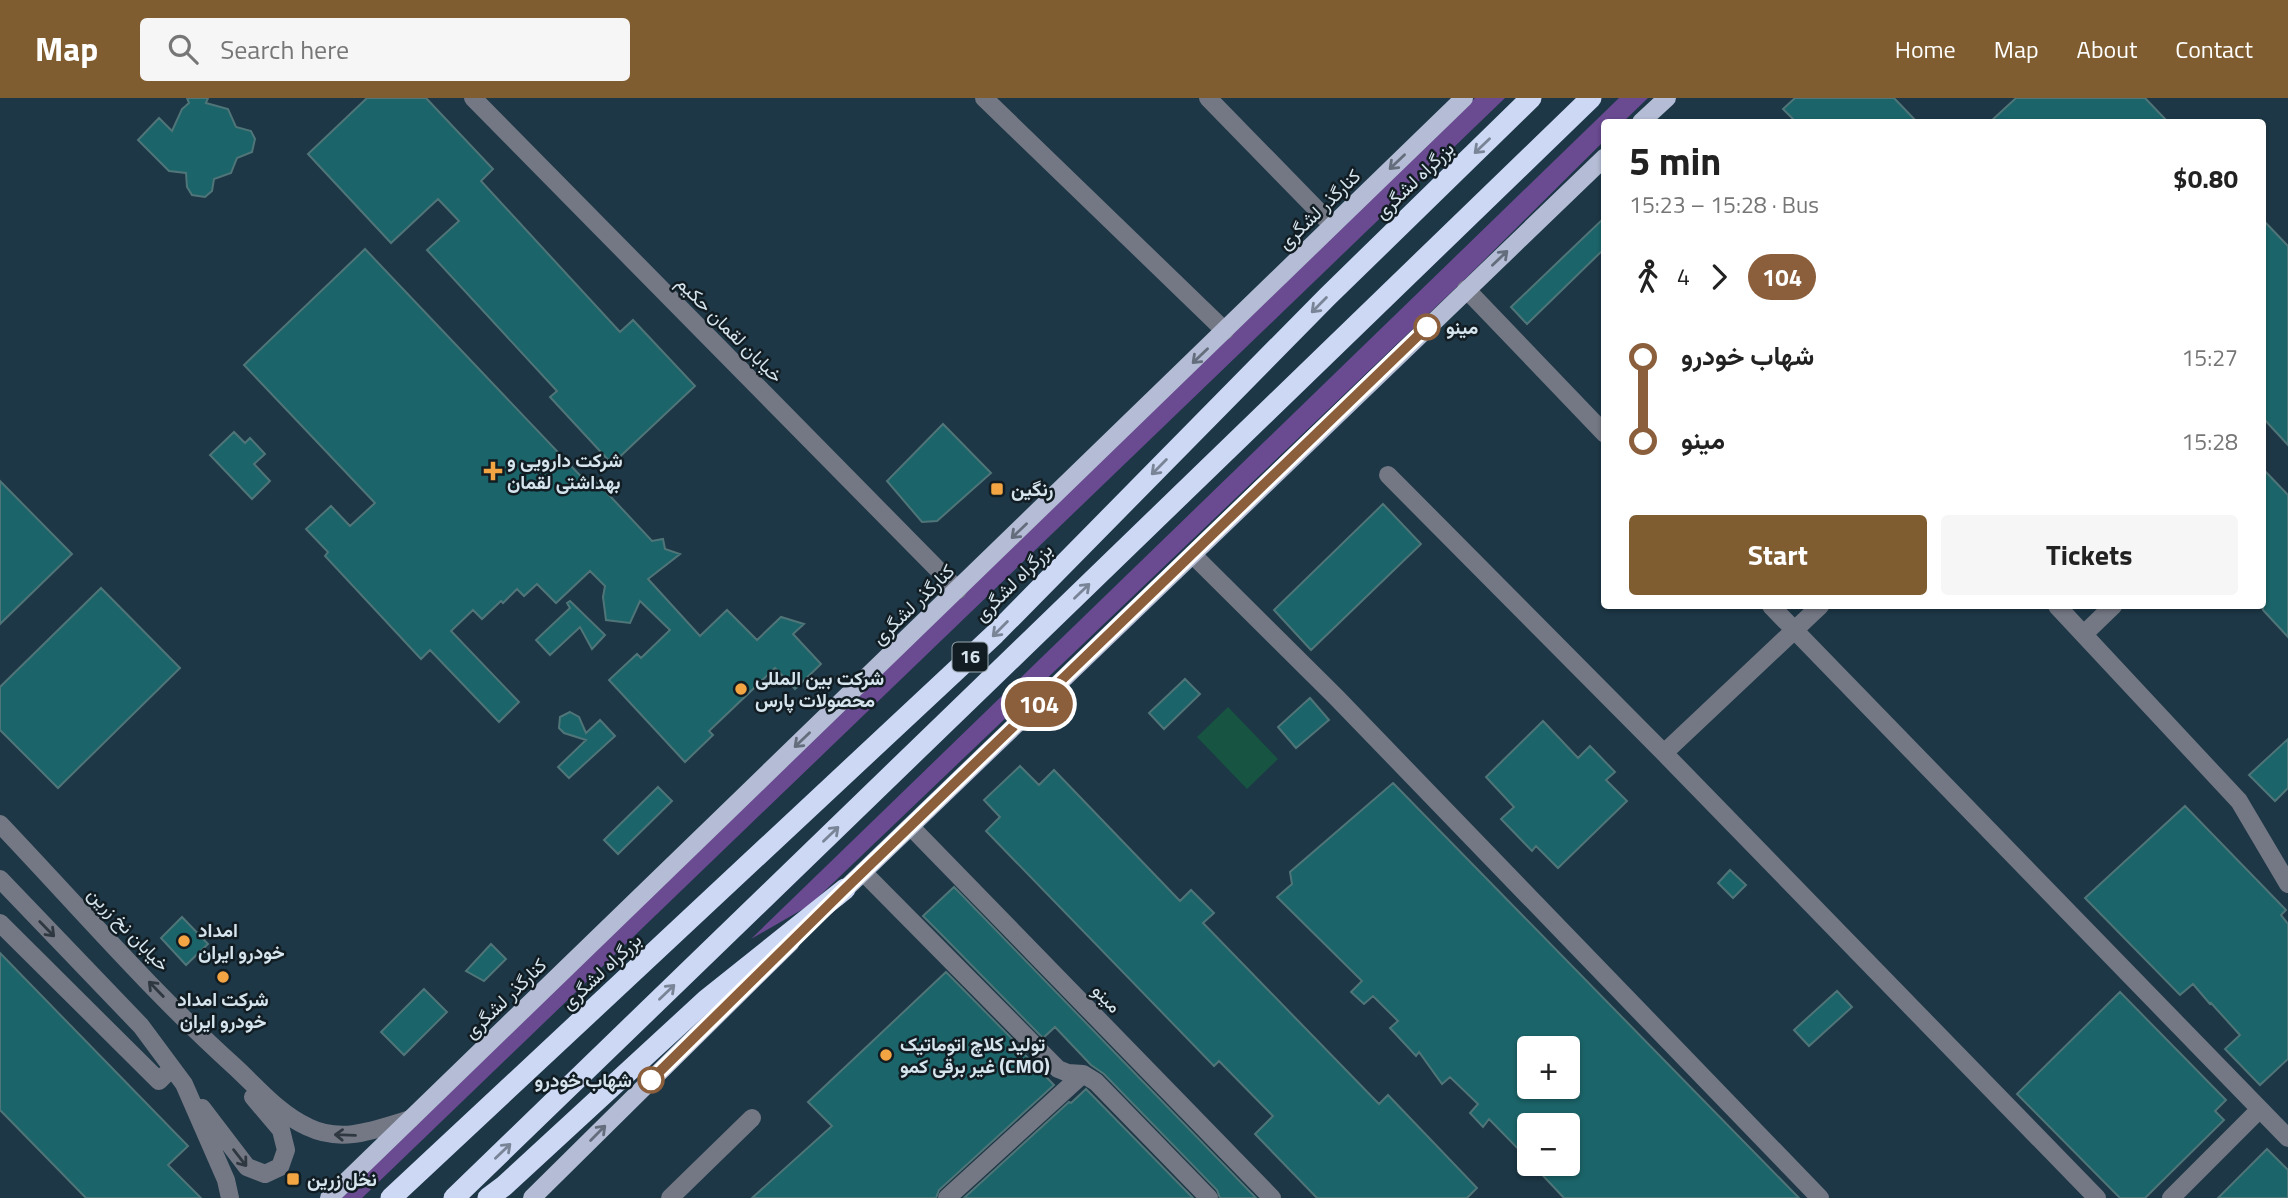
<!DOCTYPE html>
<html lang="en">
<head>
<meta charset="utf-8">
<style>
  body { margin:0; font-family:"Titillium Web",Vazirmatn,sans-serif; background:#f6f6f6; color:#222; height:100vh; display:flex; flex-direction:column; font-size:26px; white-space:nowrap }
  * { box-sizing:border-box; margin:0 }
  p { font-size:23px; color:#767676 }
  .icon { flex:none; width:38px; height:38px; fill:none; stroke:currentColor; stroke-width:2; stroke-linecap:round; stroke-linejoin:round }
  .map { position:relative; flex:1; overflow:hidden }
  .side { position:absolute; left:1601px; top:21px; width:665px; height:490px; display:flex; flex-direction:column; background:#fff; border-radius:7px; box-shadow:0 2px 5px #0004 }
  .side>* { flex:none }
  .badge { padding:0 14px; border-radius:23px; font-size:24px; line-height:46px }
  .buttons { position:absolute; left:1517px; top:938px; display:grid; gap:14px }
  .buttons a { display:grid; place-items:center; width:63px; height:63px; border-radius:7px; background:#fff; box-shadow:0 2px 5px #0004; font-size:35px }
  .map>.badge { position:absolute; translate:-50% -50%; box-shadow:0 0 0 4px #fff }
  .legs { display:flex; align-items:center; gap:10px; height:77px; padding:0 28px; font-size:23px }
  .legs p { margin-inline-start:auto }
  .headline { display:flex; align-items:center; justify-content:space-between; height:119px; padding:0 28px }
  h1 { font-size:38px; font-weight:700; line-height:52px }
  .action { display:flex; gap:14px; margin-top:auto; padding:14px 28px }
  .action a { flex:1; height:80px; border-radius:7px; background:#805d30; color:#fff; font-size:28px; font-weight:700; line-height:80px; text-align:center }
  .action a+a { background:#f6f6f6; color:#222 }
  ul { padding:0 28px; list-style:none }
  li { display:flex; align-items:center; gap:24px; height:84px; font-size:26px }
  li i { display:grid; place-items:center; width:10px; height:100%; margin:0 9px; background:currentColor }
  li i::after { content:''; width:18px; height:18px; margin:-9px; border:5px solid; border-radius:50%; background:#fff }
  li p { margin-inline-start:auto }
  li:first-child i { background:linear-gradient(#0000 50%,currentColor 0) }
  li:last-child i { background:linear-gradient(currentColor 50%,#0000 0) }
  header { display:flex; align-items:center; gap:42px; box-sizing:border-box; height:98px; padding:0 35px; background:#805d30; color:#fff }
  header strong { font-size:33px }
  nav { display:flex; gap:38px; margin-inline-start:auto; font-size:24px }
  .search { width:490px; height:63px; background:#f6f6f6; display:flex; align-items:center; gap:18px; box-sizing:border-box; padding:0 24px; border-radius:7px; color:#767676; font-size:26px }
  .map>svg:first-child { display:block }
  .forest { fill:#6a4a91 }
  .water { fill:#175442 }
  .building { fill:#1b6469; stroke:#507578; stroke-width:2; fill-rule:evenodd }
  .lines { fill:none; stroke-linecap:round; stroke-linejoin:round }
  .minor { stroke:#747884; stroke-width:18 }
  .major { stroke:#b4bdd5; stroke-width:18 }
  .highway { stroke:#cdd8f5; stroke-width:21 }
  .oneway { stroke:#798496 }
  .oneway2 { stroke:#636d7c }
  .oneway3 { stroke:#2f3840 }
  .line-1-casing { stroke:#fff; stroke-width:16 }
  .line-1 { stroke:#8b5e3c; stroke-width:10 }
  .stop-1-dot { fill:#fff; stroke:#8b5e3c; stroke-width:3.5 }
  .poi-dot { fill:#f2a542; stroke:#121d23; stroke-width:2.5 }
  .labels { text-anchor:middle; stroke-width:5; stroke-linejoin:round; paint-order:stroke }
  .shield { fill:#121d23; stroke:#9aa8b0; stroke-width:2 }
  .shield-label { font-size:18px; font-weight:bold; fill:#d5e4ed }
  .street-label { font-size:19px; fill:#d5e4ed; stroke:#121d23 }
  .stop-label { font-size:19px; font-weight:bold; fill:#d5e4ed; stroke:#121d23; text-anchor:start }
  .poi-label { font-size:19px; font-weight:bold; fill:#d5e4ed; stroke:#121d23; text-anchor:start }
</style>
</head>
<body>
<header>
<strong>Map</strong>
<div class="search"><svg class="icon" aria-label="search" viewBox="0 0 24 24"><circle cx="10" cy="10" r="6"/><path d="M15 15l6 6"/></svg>Search here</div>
<nav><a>Home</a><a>Map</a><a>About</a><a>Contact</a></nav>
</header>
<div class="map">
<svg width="2288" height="1100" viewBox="0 0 2288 1100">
  <rect width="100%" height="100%" fill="#1d3746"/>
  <path class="forest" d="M1475,0H1505L362,1100H336Z
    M1619,0H1648L1623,24H1605V42L1465,181L810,807L751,841Z"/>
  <path class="water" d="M1228,609L1278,661L1247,691L1197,639Z"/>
  <path class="building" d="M187,0H208L206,5L228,11L236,29L251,33L255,41L252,54L237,60L231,75L214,81L212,93L205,99L192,97L187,89L186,75L169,73L138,42L159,20L172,33L182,11L189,5Z
    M367,0H426L493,71L481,83L620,234L633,222L695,288L612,366L550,299L557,293L427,152L459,123L438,101L391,145L308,56Z
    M1795,0H1894L1917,24H1796L1783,11Z
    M2016,0H2145L2168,24H1990Z
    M1605,119V150L1527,226L1511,209Z
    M2263,122L2288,148V347L2263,320Z
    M365,151L591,389L597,384L652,443L663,441L665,451L680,456L648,481L700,538L727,512L757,542L781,519L804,526L793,536L821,566L795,591L775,570L709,633L713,637L685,664L609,582L637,556L641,560L670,532L640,503L630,525L606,522L603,499L605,488L590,473L556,505L537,486L524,498L517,491L503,505L501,503L482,521L473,512L451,533L519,604L499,624L430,552L421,561L325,458L328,454L306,431L331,408L350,428L375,405L244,267Z
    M943,326L991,375L937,423L922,424L887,383Z
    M234,334L245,345L250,340L265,356L254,366L270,383L252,401L210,357Z
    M2263,371L2288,397V539L2263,512Z
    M0,383L72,456L0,526Z
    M1383,406L1421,446L1311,552L1274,512Z
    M101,490L180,570L58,690L0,632V589Z
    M570,503L605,537L592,551L580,529L550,557L536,542L570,510L567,505Z
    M1185,581L1200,596L1164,631L1149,615Z
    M1310,600L1329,622L1296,650L1278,629Z
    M570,614L579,619L586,635L600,622L615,638L569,680L558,669L586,642L564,635L559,630L560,619Z
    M1543,623L1578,660L1590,648L1615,674L1606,682L1627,703L1558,770L1536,748L1532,753L1501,721L1514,709L1486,679Z
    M2288,641V690L2275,703L2249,677Z
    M1020,668L1039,687L1054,672L1180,803L1191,792L1214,815L1203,825L1379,1006L1388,997L1477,1090L1467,1100H1317L1255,1036L1273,1018L1219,963L1214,968L986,733L1000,719L984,702Z
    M1393,685L1799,1100H1564L1532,1066H1568V1027H1530V1063L1489,1021L1483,1029L1470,1015L1478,1006L1450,979L1442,986L1419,954L1416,958L1390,930L1398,923L1373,898L1364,906L1351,894L1362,883L1277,799L1292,786L1290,774ZM1530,950H1568V989H1530Z
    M658,689L672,703L618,756L604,742Z
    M2185,708L2286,812L2281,817L2288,826V961L2260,987L2225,951L2240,937L2211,905L2210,906L2193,886L2180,897L2085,800Z
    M1730,772L1746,787L1733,800L1718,785Z
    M954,789L1154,995L1256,1100H1220L1217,1092L1104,976L1091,967L1055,929L1043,940L940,835L923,818Z
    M182,819L208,846L186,867L161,840Z
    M491,846L506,861L484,883L466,873Z
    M0,855L188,1048L168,1067L201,1100H86L0,1012Z
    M946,874L1026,955L1024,956L1054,987L939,1092L936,1100H752L832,1028L808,1004Z
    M424,891L447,914L404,957L381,934Z
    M1837,893L1852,909L1809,948L1794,932Z
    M2120,894L2226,1002L2215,1013L2224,1022L2145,1100H2120L2017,996Z
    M1086,991L1193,1100H964L1069,1004L1071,1005Z
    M2267,1051L2288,1072V1100H2218Z"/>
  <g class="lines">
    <path class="minor" d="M473,0L958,492
      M984,0L1225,233
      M1208,0L1332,127
      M1466,191L1605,336
      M1388,377L1664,655L2097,1100
      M1193,457L1336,599L1820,1100
      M1771,508L2288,1040
      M2057,508L2239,703L2288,786
      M2084,536L2113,508
      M1664,655L1820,508
      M0,726C77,807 151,893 234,968C257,989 279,1016 308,1029C343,1046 377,1031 411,1021
      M911,729L1272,1100
      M863,774L1058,971L1068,975L1083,976L947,1100
      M0,781L141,928L184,986L226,1082L230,1100
      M0,825L159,983L172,970
      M1083,976L1096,984L1209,1100
      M202,1010L247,1069L265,1076L280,1069L286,1052L281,1032L253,999
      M670,1100L752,1020
      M2171,1100L2260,1011"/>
    <path class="major" d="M1641,24L1667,0
      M836,800L1605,59
      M329,1100L1464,0
      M532,1100L791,844"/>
    <path class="highway" d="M391,1100L995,536L1327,199L1531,0
      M454,1100L1591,0
      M488,1100L504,1088L706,902L845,791"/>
  </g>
  <defs><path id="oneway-shaft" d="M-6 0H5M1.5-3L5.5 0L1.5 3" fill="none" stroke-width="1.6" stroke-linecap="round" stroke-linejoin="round" transform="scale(1.75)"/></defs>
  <g class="oneway">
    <use href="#oneway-shaft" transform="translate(1482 48) rotate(136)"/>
    <use href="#oneway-shaft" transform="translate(1319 207) rotate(135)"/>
    <use href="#oneway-shaft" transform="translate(1159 369) rotate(135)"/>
    <use href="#oneway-shaft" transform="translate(1082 493) rotate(-44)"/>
    <use href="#oneway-shaft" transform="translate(1000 531) rotate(135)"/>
    <use href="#oneway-shaft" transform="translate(831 736) rotate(-44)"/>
    <use href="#oneway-shaft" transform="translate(667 894) rotate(-44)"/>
    <use href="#oneway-shaft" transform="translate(503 1053) rotate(-44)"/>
  </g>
  <g class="oneway2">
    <use href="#oneway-shaft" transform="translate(1397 64) rotate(136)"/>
    <use href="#oneway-shaft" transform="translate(1500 160) rotate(-44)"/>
    <use href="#oneway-shaft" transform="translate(1200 258) rotate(136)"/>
    <use href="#oneway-shaft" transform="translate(1019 433) rotate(136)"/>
    <use href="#oneway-shaft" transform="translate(802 642) rotate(136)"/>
    <use href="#oneway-shaft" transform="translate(598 1035) rotate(-45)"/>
  </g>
  <g class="oneway3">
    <use href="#oneway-shaft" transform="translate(47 831) rotate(46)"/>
    <use href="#oneway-shaft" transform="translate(156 891) rotate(-134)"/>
    <use href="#oneway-shaft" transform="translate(345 1037) rotate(-178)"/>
    <use href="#oneway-shaft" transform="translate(240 1060) rotate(52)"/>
  </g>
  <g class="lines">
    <g class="line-1-casing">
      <path id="line-1" d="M651,982L845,791L1427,229"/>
    </g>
    <use href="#line-1" class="line-1"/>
  </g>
  <g class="stop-1-dot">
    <circle cx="1427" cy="229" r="12"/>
    <circle cx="651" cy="982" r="12"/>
  </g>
  <g class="poi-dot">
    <path d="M489.5 362.5h7v7h7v7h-7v7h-7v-7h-7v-7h7z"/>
    <rect x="990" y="384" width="14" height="14" rx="3.5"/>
    <circle cx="741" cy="591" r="7"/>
    <circle cx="184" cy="843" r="7"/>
    <circle cx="223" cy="879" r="7"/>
    <circle cx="886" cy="957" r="7"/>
    <rect x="286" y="1074" width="14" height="14" rx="3.5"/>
  </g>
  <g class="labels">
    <rect class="shield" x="952.5" y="544.5" width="35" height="29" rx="5"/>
    <g class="shield-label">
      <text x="970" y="565">16</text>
    </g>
    <g class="street-label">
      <text transform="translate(1414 82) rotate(-44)" y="7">بزرگراه لشگری</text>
      <text transform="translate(1319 111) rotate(-44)" y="7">کنارگذر لشگری</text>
      <text transform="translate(730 231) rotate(45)" y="7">خیابان لقمان حکیم</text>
      <text transform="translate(1013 484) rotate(-45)" y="7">بزرگراه لشگری</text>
      <text transform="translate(913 506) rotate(-44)" y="7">کنارگذر لشگری</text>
      <text transform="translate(129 831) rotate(46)" y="7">خیابان نخ زرین</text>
      <text transform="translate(601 873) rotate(-43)" y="7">بزرگراه لشگری</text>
      <text transform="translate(505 900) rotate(-44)" y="7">کنارگذر لشگری</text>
      <text transform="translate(1107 900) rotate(46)" y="7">مینو</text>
    </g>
    <g class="stop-label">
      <text x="1446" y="236">مینو</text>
      <text x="632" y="989" text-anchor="end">شهاب خودرو</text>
    </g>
    <g class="poi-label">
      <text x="507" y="369">شرکت دارویی و<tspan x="507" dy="22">بهداشتی لقمان</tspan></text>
      <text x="1011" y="398">رنگین</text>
      <text x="755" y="587">شرکت بین المللی<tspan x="755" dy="22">محصولات پارس</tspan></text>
      <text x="198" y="839">امداد<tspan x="198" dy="22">خودرو ایران</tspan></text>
      <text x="223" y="908" text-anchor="middle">شرکت امداد<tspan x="223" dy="22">خودرو ایران</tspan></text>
      <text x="900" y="953">تولید کلاچ اتوماتیک<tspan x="900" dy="22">غیر برقی کمو (CMO)</tspan></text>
      <text x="307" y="1088">نخل زرین</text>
    </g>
  </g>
</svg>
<div class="buttons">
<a>+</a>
<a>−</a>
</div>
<b class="badge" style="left:1039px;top:606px;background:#8b5e3c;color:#fff">104</b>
<section class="side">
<div class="headline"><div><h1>5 min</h1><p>15:23 – 15:28 · Bus</p></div><b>$0.80</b></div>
<div class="legs"><svg class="icon" aria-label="walk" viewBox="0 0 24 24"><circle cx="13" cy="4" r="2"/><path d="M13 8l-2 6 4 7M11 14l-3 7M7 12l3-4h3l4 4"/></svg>4<svg class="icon" aria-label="forward" viewBox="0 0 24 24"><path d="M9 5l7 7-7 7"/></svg><b class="badge" style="background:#8b5e3c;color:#fff">104</b></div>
<ul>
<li><i style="color:#8b5e3c"></i><b>شهاب خودرو</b><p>15:27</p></li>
<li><i style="color:#8b5e3c"></i><b>مینو</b><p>15:28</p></li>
</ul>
<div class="action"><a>Start</a><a>Tickets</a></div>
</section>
</div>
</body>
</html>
